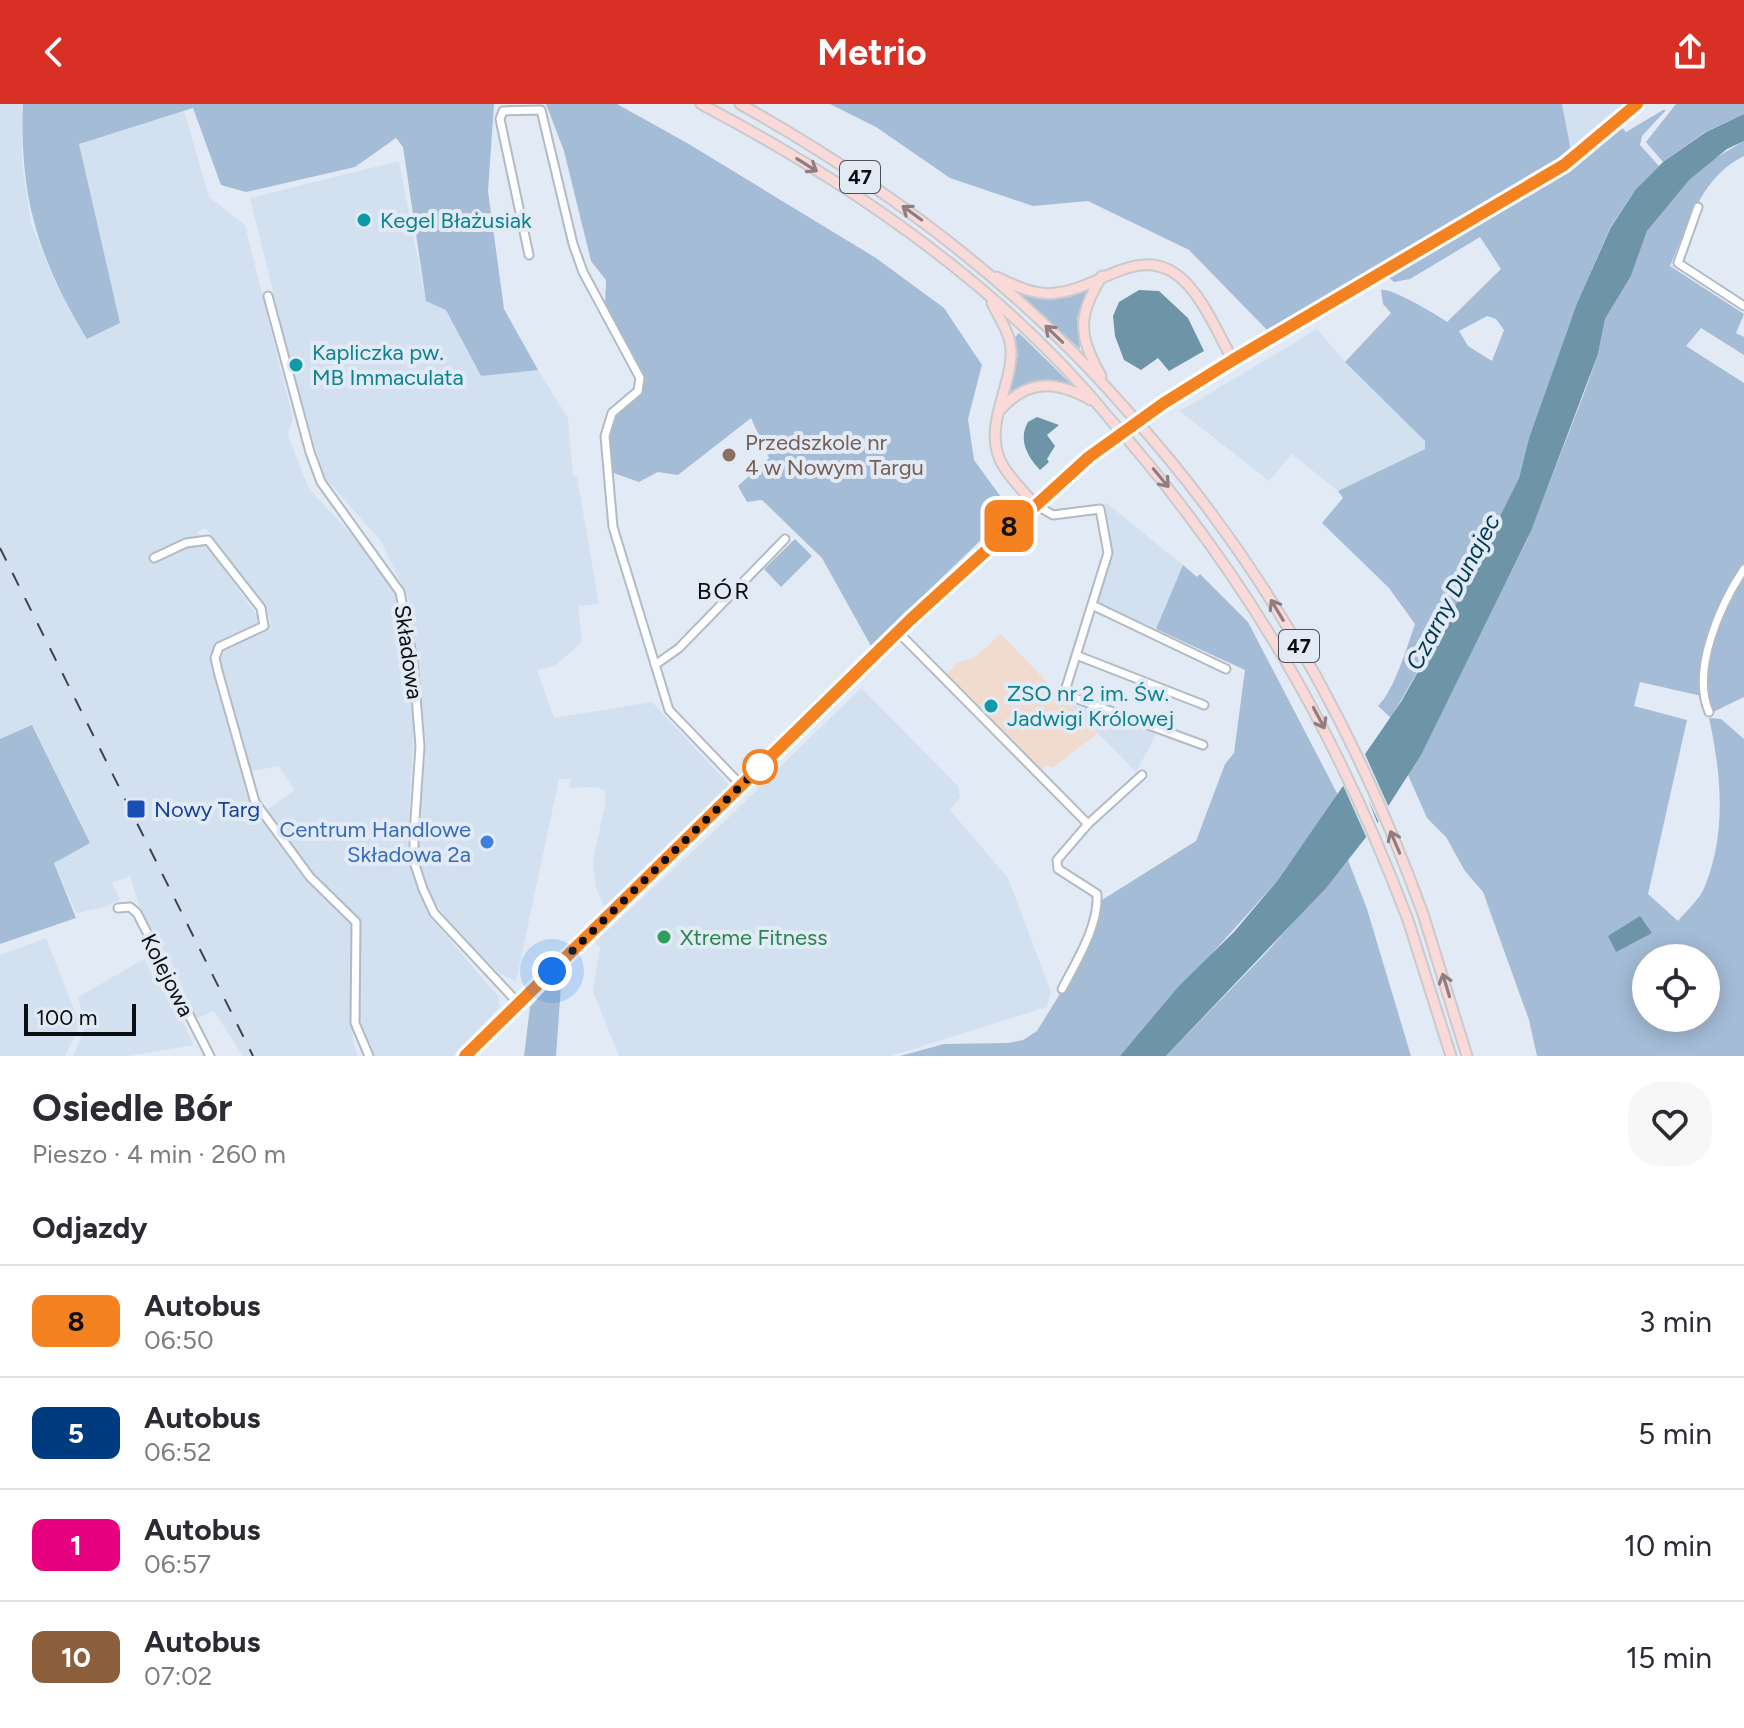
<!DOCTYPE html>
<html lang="pl">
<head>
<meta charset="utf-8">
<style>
  body { margin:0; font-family:Figtree,sans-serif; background:#f7f7f7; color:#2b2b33; height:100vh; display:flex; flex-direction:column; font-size:30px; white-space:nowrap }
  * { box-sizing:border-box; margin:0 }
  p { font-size:26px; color:#7c7c81 }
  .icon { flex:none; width:44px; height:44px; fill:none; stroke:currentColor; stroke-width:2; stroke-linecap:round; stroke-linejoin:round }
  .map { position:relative; height:952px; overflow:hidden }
  .panel { display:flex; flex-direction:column; background:#fff; flex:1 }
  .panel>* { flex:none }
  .badge { padding:0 16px; border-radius:12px; font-size:28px; line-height:52px }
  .fabs { position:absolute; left:1632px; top:840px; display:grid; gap:16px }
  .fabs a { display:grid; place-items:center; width:88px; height:88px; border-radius:50%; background:#fff; box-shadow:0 4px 20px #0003; font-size:40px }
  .scale { position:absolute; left:24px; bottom:20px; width:112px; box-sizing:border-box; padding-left:8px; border:4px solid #0b0e11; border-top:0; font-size:22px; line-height:28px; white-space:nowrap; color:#0b0e11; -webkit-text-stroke:6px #e2ebf5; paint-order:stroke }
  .you { position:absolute; width:40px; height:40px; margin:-20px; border:6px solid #fff; border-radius:50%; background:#1a73e8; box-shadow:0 0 0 12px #1a73e833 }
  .map>.badge { position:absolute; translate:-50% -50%; box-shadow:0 0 0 4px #fff }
  h2 { padding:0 32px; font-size:30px; line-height:72px }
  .round { display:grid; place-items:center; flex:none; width:84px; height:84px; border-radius:32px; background:#f7f7f7 }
  .overview { display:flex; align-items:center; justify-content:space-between; height:136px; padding:0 32px }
  h1 { font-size:38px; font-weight:700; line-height:60px }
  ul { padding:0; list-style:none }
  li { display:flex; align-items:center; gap:24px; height:112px; padding:0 32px; border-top:2px solid #e1e1e2 }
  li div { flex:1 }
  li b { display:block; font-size:30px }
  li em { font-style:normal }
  li .badge { min-width:88px; font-weight:700; text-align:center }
  header { display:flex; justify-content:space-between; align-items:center; height:104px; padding:0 32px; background:#d93025; color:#fff; font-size:36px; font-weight:700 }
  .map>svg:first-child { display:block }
  .built { fill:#d2e0f0 }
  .education { fill:#f1dbcf }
  .green { fill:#a4bcd6; fill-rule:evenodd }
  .water { fill:#6d95a7 }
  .pier { fill:#e2ebf5 }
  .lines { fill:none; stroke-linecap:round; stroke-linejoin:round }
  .minor-casing { stroke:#b2bac4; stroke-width:11 }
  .major-casing { stroke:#c9cacb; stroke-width:13 }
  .minor { stroke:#fff; stroke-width:7 }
  .major { stroke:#fad9d9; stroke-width:9 }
  .rail { stroke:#404449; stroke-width:2; stroke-dasharray:14 14; stroke-linecap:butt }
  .major-bridge-casing { stroke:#c9cacb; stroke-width:13; stroke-linecap:butt }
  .major-bridge { stroke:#fad9d9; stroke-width:9 }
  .oneway { stroke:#8e7e7f }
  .line-casing { stroke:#fff; stroke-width:18 }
  .line { stroke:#f58220; stroke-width:12 }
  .walk { stroke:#0b0e11; stroke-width:8; stroke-dasharray:0 14.4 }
  .culture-dot { fill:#0f9aa8; stroke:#e2ebf5; stroke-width:3 }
  .education-dot { fill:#8d6e63; stroke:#e2ebf5; stroke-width:3 }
  .stop-dot { fill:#fff; stroke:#f58220; stroke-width:4 }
  .transit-dot { fill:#1a4fb4; stroke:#e2ebf5; stroke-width:3 }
  .shop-dot { fill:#3f7fe0; stroke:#e2ebf5; stroke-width:3 }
  .leisure-dot { fill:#2e9e5b; stroke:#e2ebf5; stroke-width:3 }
  .labels { text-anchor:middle; stroke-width:8; stroke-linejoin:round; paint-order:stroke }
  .shield { fill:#e2ebf5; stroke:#4c5055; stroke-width:2 }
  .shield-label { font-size:20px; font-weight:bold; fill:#0b0e11 }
  .culture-label { font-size:22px; fill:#0d838f; stroke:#e2ebf5; text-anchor:start }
  .education-label { font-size:22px; fill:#785e54; stroke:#e2ebf5; text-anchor:start }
  .street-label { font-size:22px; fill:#0b0e11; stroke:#e2ebf5 }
  .transit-label { font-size:22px; fill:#164399; stroke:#e2ebf5; text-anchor:start }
  .shop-label { font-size:22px; fill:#366cbe; stroke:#e2ebf5; text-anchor:end }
  .leisure-label { font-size:22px; fill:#27864d; stroke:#e2ebf5; text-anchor:start }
  .neighbourhood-label { font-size:24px; letter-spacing:2px; fill:#0b0e11; stroke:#e2ebf5 }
  .water-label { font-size:24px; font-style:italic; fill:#003b50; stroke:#e2ebf5 }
</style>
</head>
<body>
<header><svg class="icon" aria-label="back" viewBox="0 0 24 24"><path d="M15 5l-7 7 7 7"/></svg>Metrio<svg class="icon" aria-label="share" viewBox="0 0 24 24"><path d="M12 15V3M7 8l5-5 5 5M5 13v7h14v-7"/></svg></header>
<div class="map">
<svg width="1744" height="952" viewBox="0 0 1744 952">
  <rect width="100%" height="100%" fill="#e2ebf5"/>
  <path class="built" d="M0,0H23L22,59L31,119L53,174L88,235L120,219L78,39L184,7L209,93L245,121L293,315L288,331L309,385L377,457L395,491L405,540L414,623L407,750L414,775L429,812L498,892L500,903L453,952H375L359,913L361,816L314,772L265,707L295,686L279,662L251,667L222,567L220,550L225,543L267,528L271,516L261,497L206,424L197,428L259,514L257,521L214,542L211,556L223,604L252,704L305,776L352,820L351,907L353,937L358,952H243L214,907L196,915L169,853L160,845L140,805L130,772L112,779L120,795L108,802L76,809L54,758L90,739L33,622L0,635Z
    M1562,0H1625L1571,47Z
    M399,57L426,197L446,205L481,272L538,266L568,314L573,372L577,373L599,500L578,502L582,538L555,562L537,566L554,614L652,598L733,685L605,804L596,784L593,755L606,698L605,687L597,683L569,684L571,675H559L516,878L498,868L454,825L431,793L422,768L418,733L426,639L409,496L380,436L325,374L296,281L250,94Z
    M1317,225L1345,258L1425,337V345L1338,387L1292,350L1269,377L1180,307Z
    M1105,398L1183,461L1156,525L1096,499L1112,454Z
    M861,584L958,682L960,693L950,706L1008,774L1051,888L1047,903L891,952H619L593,888L600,843L595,838L724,718Z
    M1070,601L1105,607L1158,627L1136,668Z
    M46,834L80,921L65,952H0V851Z
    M144,855L156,878H163L194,941L127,952H73L86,922L78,893Z"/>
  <path class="education" d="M1001,530L1097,630L1052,664L1047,661L1040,667L946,570L958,558L974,554Z"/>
  <path class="green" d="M23,0H494L488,87L504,205L538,266L481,272L446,206L426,197L403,43L396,34L355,63L246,88L221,81L193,4L79,40L120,219L87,235C39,156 19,94 23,0Z
    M546,0H617L687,39L876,154L944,204L982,261L968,315L974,356L1011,407L871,542L822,454L762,396L747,398L738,382L769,354L751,314L678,371L658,368L639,378L611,368C611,351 607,331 614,315C621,299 638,296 644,274L605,203L606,176L591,157L564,47Z
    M830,0H1562L1571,47L1269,228L1189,146L1088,97L1033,102L950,74L876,23Z
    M1676,0H1744V10L1705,28L1663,58L1646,38Z
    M1663,6H1666L1642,32L1640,41L1659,62L1636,85L1611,122L1577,199L1529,334L1519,374L1456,500L1391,614L1378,602C1394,587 1407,543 1415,520L1389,484L1322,419L1343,394L1338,387L1425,345V337L1345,258L1391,209L1383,200L1381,186C1390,183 1436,210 1447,218L1501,165L1480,133L1410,175L1394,178L1388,173L1564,67L1622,24L1626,28ZM1487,212L1496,215L1504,226L1492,257L1468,242L1459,227Z
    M1744,37V52C1702,72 1688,121 1670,162L1744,210L1736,229L1744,233V251L1701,224L1686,242L1744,279V593L1713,608L1706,593L1640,578L1634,602L1687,616L1648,790L1678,817C1686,807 1701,794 1705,782C1727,728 1721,669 1709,614L1721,615L1744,635V952H1537L1529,916L1483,788L1465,767L1446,733L1427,714L1408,671L1528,434L1585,287L1598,250L1605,215L1631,172L1647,127L1685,79L1712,56ZM1646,854H1706V914H1646Z
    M1088,184L1077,214L1080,245L1019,190C1044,195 1064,195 1088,184Z
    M1019,229L1075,284C1046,272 1034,273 1008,289L1018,251L1015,233Z
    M795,435L812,452L781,483L764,465Z
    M1183,461L1197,473L1200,470L1248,518L1338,691L1278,776L1120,952H900L944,940L1008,939L1023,936L1037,927L1074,867L1102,796L1196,737L1225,660L1234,649L1245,566L1156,525Z
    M32,621L90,739L54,759L76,814L0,840V635Z
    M1348,756L1367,805L1411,952H1166L1266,849Z
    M562,868L556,952H524L530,903Z"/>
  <path class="water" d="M1744,10V37L1727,45L1689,76L1647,127L1631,172L1605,215L1598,250L1531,427L1421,651L1378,718L1326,784L1166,952H1120L1179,882L1234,828L1278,776L1401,598L1456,500L1519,374L1529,334L1577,199L1611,123L1636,85L1663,58L1706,28Z
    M1139,186L1159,187L1188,214L1204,247L1169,267L1158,254L1141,266L1124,256L1115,232L1113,212L1119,198Z
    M1037,313L1059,321L1047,331L1055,342L1047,355L1049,358L1040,366C1027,352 1018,336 1028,318Z
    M1640,812L1652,829L1616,848L1608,832Z"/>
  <path class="pier" d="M1364,648L1390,706L1380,721L1368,695L1379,723L1368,737L1342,679Z"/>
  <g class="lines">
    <g class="minor-casing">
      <path id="minor" d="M1698,103L1678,159L1744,202
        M529,151L500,15L503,7L541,6L573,140L583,168L640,274L638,287L612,309L605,332L613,423L669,606L741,681
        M268,192L310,348L321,378L400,488L413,556L420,642L414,730V758L423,785L434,809L519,900
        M1034,400L1053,411L1100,405L1108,449L1064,590L1203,641
        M154,454L186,439L208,436L261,504L264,522L219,543L215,554L219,571L255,698L310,773L356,818L355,919L369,952
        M1092,501L1226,565
        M898,528L1088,720
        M1076,551L1204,601
        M655,561L679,544L785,435
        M1709,608C1691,566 1720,501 1744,465
        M118,804L130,803L137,809L210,952
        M1062,885C1076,858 1099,822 1097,790L1058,765L1057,756L1088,720L1142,671"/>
    </g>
    <g class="major-casing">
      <path id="major" d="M701,0C851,79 1002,182 1110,315
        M740,0C883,80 1016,179 1124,303
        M997,173C1015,182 1035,192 1056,189C1101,185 1145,133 1188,181C1207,202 1219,232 1233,256
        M992,199C999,214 1010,229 1011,245C1013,281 984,319 1000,356C1007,372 1023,386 1034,400
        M1101,272C1078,231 1077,212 1102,172
        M999,307C1027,275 1055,276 1091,296
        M1423,810L1467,952
        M1408,816L1451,952
        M465,952L898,528L1089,353L1180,288L1564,61L1637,0"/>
    </g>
    <use href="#minor" class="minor"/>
    <use href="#major" class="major"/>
    <path class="rail" d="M0,444L253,952"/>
    <g class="major-bridge-casing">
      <path id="major-bridge" d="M1124,303C1258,450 1356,624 1423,810
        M1110,315C1244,467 1336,626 1408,816"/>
    </g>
    <use href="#major-bridge" class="major-bridge"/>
  </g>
  <defs><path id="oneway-shaft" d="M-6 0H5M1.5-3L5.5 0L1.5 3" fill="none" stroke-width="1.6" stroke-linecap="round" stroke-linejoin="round" transform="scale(2)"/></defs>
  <g class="oneway">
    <use href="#oneway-shaft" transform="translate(807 61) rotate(32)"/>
    <use href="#oneway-shaft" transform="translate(912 109) rotate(-144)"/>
    <use href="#oneway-shaft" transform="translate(1054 230) rotate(-136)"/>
    <use href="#oneway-shaft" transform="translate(1161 374) rotate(50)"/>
    <use href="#oneway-shaft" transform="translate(1277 506) rotate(-121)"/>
    <use href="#oneway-shaft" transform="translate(1319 614) rotate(62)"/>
    <use href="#oneway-shaft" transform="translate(1395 738) rotate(-113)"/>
    <use href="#oneway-shaft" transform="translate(1446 881) rotate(-107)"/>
  </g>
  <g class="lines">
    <g class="line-casing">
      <path id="line" d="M465,952L910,516L1089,353L1164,299L1233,256L1564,61L1637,0"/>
    </g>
    <use href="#line" class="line"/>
    <path class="walk" d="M552,867L760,663"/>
  </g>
  <g class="culture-dot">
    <circle cx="364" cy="116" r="8"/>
    <circle cx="296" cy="261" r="8"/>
    <circle cx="991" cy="602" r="8"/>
  </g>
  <circle class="education-dot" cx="729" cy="351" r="8"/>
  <circle class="stop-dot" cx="760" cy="663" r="16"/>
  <rect class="transit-dot" x="126" y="695" width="20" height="20" rx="4"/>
  <circle class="shop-dot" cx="487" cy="738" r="8"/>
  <circle class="leisure-dot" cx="664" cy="833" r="8"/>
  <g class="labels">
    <g class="shield">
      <rect x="840" y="57" width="40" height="32" rx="6"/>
      <rect x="1279" y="526" width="40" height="32" rx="6"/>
    </g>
    <g class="shield-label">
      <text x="860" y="80">47</text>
      <text x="1299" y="549">47</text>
    </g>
    <g class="culture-label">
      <text x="380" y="124">Kegel Błażusiak</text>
      <text x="312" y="256">Kapliczka pw.<tspan x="312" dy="25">MB Immaculata</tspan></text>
      <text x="1007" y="597">ZSO nr 2 im. Św.<tspan x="1007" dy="25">Jadwigi Królowej</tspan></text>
    </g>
    <g class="education-label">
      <text x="745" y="346">Przedszkole nr<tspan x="745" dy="25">4 w Nowym Targu</tspan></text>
    </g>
    <g class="street-label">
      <text transform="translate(409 548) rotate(82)" y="8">Składowa</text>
      <text transform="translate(168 871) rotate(63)" y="8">Kolejowa</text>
    </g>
    <g class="transit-label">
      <text x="154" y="713">Nowy Targ</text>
    </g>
    <g class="shop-label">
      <text x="471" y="733">Centrum Handlowe<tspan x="471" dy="25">Składowa 2a</tspan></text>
    </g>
    <g class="leisure-label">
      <text x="680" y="841">Xtreme Fitness</text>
    </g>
    <g class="neighbourhood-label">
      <text x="724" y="495">BÓR</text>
    </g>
    <g class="water-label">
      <text transform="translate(1453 488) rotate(-62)" y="8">Czarny Dunajec</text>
    </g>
  </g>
</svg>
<div class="fabs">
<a><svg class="icon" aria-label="locate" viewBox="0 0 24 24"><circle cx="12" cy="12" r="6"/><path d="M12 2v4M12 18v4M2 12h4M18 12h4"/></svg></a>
</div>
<div class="scale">100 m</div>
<div class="you" style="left:552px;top:867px"></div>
<b class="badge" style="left:1009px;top:422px;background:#f58220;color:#111">8</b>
</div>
<section class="panel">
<div class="overview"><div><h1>Osiedle Bór</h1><p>Pieszo · 4 min · 260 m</p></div><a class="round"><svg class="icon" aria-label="heart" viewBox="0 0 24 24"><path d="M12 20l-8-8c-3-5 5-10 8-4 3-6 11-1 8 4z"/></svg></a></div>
<h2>Odjazdy</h2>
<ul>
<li><span class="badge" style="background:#f58220;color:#111">8</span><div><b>Autobus</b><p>06:50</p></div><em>3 min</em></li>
<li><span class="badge" style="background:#003b80;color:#fff">5</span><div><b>Autobus</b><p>06:52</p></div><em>5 min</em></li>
<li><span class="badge" style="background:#e6007e;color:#fff">1</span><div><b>Autobus</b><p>06:57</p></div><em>10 min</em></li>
<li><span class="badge" style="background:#8b5e3c;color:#fff">10</span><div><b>Autobus</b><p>07:02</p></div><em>15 min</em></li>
</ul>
</section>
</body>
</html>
